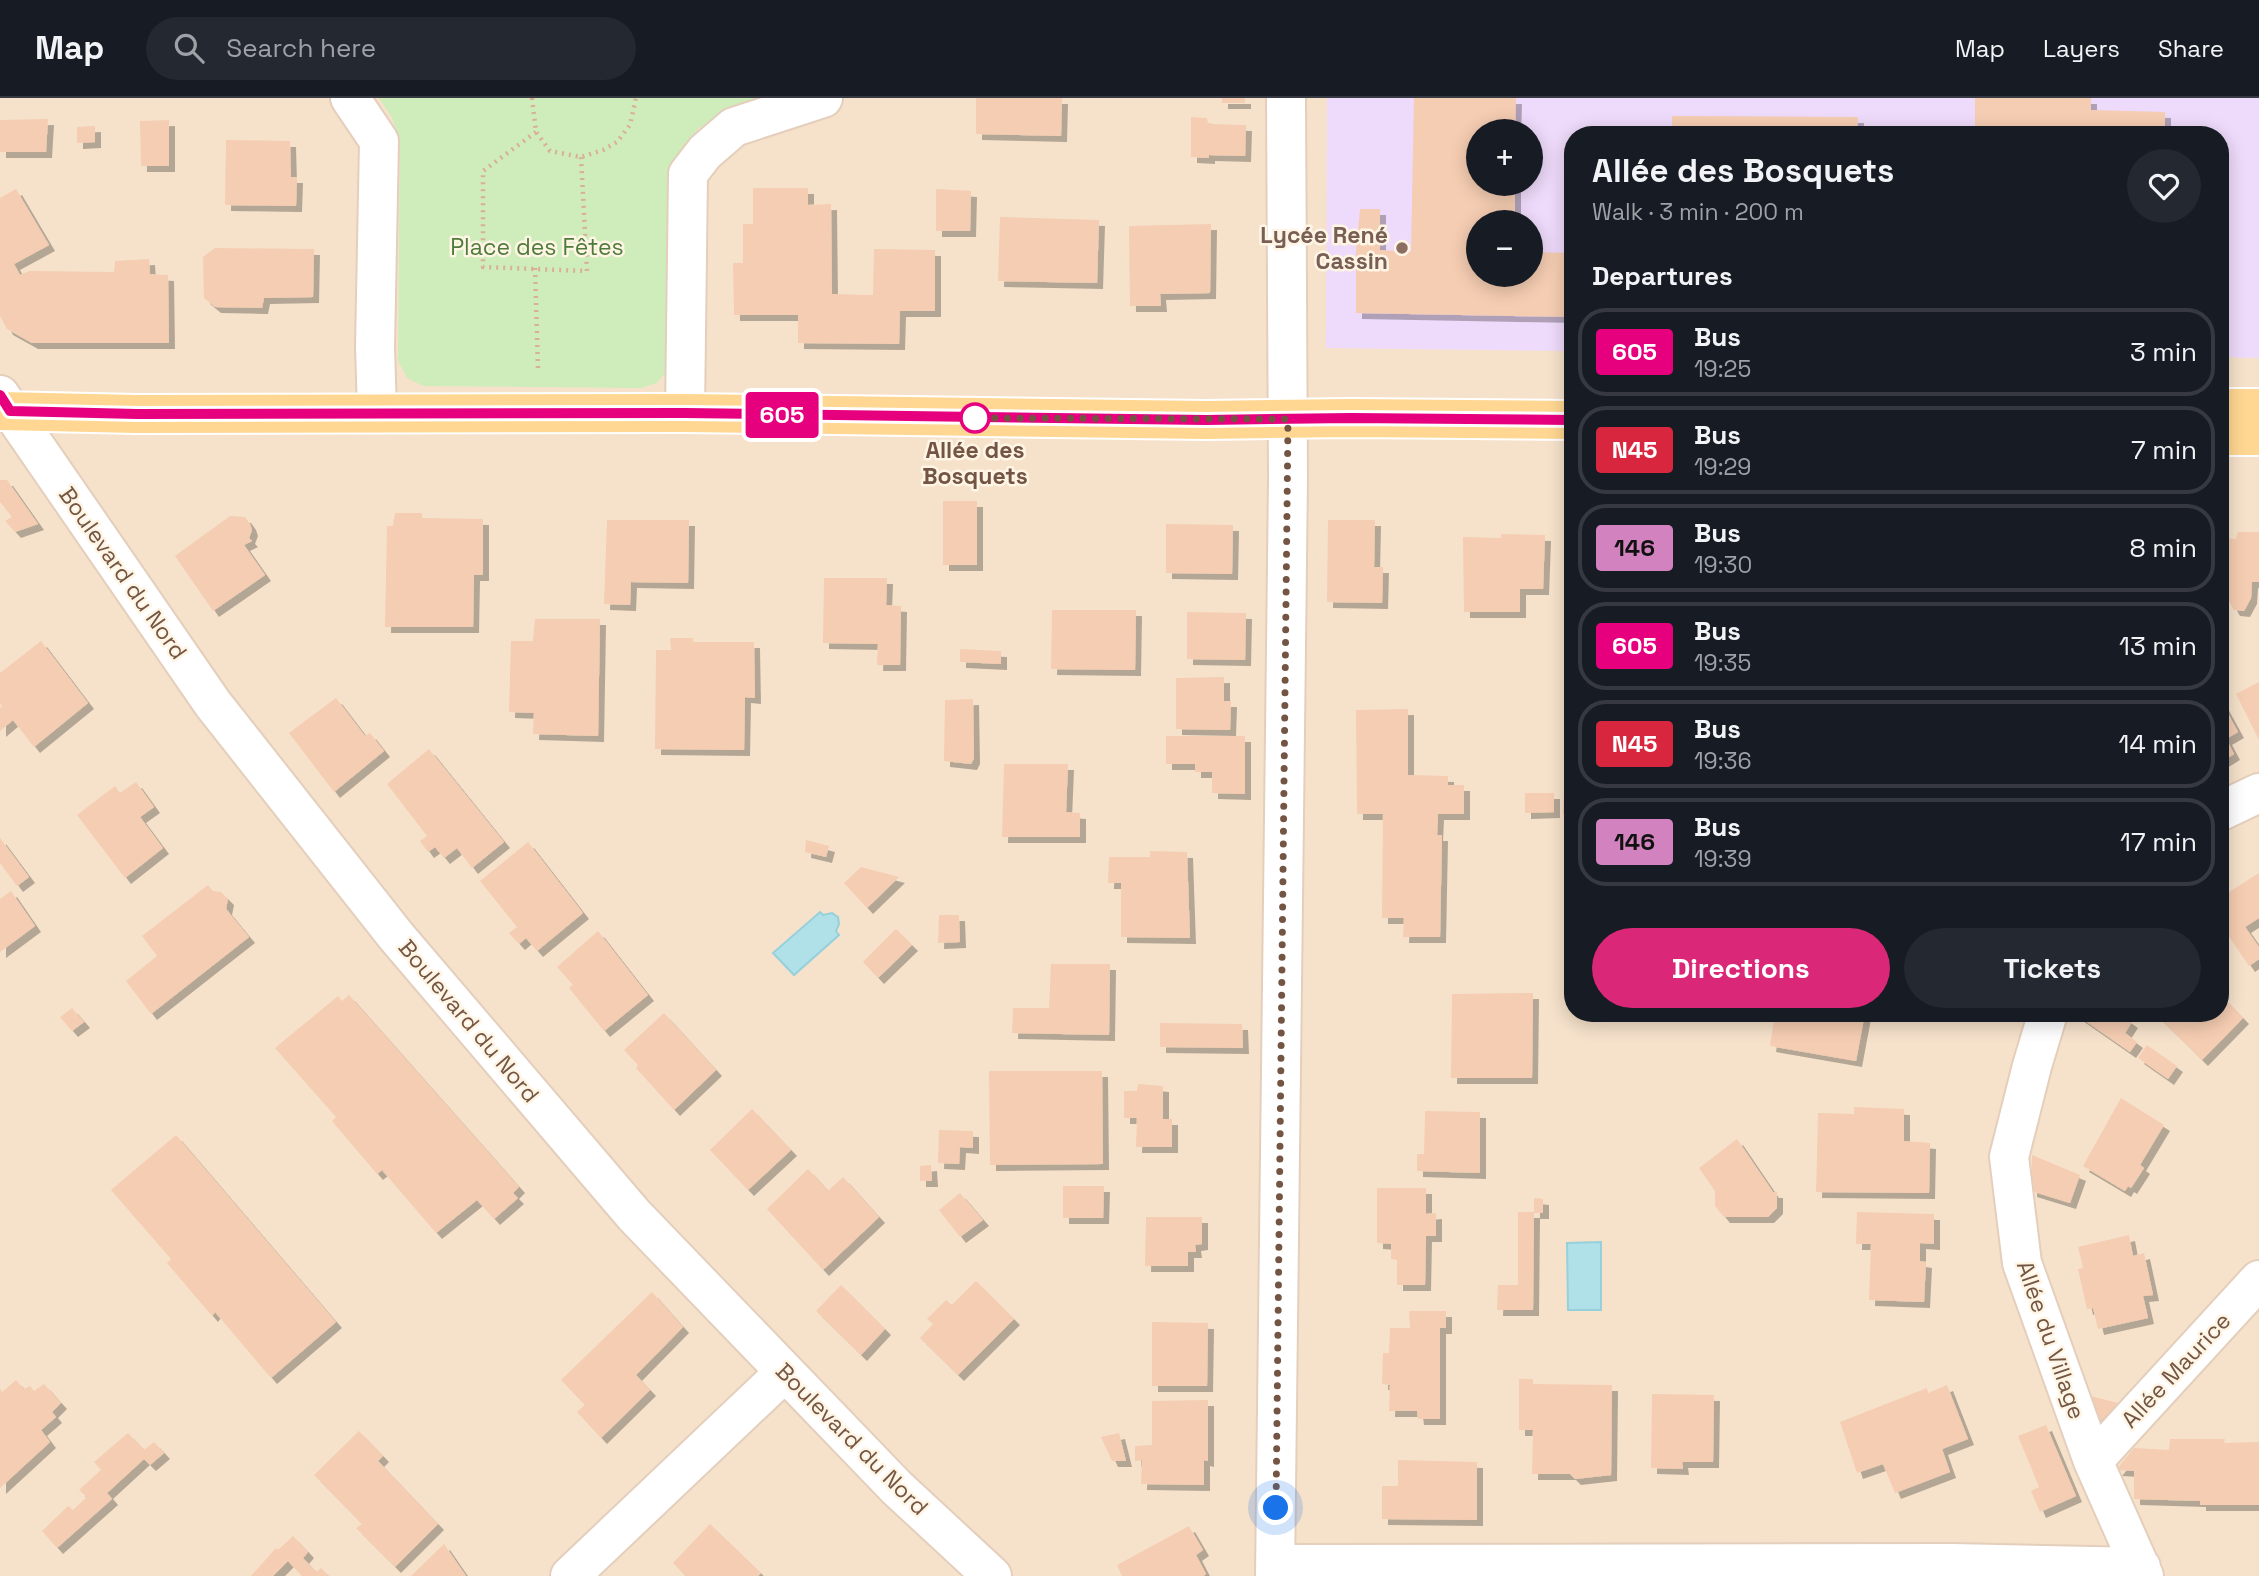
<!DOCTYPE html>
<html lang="en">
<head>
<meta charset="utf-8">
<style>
  body { margin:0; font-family:"Space Grotesk",sans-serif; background:#242831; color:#f1f3f6; height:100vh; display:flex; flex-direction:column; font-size:26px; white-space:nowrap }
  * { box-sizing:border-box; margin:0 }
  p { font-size:23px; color:#9ea1a6 }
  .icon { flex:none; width:38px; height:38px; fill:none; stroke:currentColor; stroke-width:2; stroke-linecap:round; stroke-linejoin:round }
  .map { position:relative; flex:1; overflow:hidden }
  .details { position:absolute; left:1564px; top:28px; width:665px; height:896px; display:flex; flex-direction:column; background:#171b24; border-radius:28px; box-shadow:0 4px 18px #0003 }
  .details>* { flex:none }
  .badge { padding:0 14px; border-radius:5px; font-size:24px; line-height:46px }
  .buttons { position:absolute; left:1466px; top:21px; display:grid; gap:14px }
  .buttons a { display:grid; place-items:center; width:77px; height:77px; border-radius:50%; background:#171b24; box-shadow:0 4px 18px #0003; font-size:35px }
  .you { position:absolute; width:35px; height:35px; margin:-18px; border:5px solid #fff; border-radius:50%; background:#1a73e8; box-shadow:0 0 0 10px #1a73e833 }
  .map>.badge { position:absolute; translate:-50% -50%; box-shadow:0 0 0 4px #fff }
  h2 { padding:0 28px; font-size:26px; line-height:63px }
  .round { display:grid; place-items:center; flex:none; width:74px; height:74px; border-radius:37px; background:#242831 }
  .head { display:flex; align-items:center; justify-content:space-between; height:119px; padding:0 28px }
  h1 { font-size:33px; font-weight:600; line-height:52px }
  .cta { display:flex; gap:14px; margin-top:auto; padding:14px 28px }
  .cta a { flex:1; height:80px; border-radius:42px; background:#db2777; color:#fff; font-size:28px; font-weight:600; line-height:80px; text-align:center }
  .cta a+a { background:#242831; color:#f1f3f6 }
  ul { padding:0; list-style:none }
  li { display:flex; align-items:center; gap:21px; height:88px; margin:0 14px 10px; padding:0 14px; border:4px solid #363941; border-radius:28px }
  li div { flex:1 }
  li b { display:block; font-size:26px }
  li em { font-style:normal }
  li .badge { min-width:77px; font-weight:700; text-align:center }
  header { display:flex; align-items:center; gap:42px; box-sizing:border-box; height:98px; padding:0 35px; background:#171b24; border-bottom:2px solid #363941 }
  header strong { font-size:33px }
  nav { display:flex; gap:38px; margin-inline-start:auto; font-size:24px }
  .search { width:490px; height:63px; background:#242831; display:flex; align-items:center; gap:18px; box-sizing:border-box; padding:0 24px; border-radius:38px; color:#9ea1a6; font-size:26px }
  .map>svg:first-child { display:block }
  .residential { fill:#f6e2cb; fill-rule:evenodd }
  .education { fill:#eedafa; fill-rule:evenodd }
  .green { fill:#cfecbb }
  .water { fill:#b0e0e8; stroke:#96d0db; stroke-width:2 }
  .building { fill:#f5cdb2; filter:url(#shadow) }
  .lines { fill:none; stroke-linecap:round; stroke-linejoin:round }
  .minor-casing { stroke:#e4cebc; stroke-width:42 }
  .major-casing { stroke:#fff; stroke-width:42 }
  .path { stroke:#d9b096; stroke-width:4.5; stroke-dasharray:2 5; stroke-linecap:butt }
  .minor { stroke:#fff; stroke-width:38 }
  .major { stroke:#ffd792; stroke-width:38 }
  .line-casing { stroke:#fff; stroke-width:16 }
  .line { stroke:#e6007e; stroke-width:10 }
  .walk { stroke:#745544; stroke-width:7; stroke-dasharray:0 12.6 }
  .education-dot { fill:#8d6e63; stroke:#fff5e4; stroke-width:2.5 }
  .stop-dot { fill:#fff; stroke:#e6007e; stroke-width:3.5 }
  .labels { text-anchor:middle; stroke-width:5; stroke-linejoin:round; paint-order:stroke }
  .education-label { font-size:23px; font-weight:bold; fill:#785e54; stroke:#fff5e4; text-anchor:end }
  .park-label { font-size:23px; fill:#4e7b3b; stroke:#fff5e4 }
  .stop-label { font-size:23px; font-weight:bold; fill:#745544; stroke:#fff5e4 }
  .street-label { font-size:23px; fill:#745544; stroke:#fff5e4 }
</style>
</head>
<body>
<header>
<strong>Map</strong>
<div class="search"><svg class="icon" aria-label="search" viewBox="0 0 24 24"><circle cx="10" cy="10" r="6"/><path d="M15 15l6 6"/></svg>Search here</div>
<nav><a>Map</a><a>Layers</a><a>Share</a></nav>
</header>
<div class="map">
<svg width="2259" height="1478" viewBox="0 0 2259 1478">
  <defs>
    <filter id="shadow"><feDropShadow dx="6" dy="6" stdDeviation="0" flood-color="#0004"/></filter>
  </defs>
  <rect width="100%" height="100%" fill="#fef1dd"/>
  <path class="residential" d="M0,0H2259V1478H0ZM1479,33H1531V86H1479ZM1573,37H2221V915H1573ZM1479,124H1531V177H1479Z"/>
  <path class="education" d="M1327,0H2259V260L2221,259V37H1573V253L1326,250ZM1479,33H1531V86H1479ZM1479,124H1531V177H1479Z"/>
  <path class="green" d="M379,0H763L699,30L685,49L678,75L669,271L657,285L641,290L423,288L407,280L398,263L400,42L392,20Z"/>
  <path class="water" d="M820,814L823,817L832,815L838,819L839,826L836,833L839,837L794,877L773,855Z
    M1601,1144V1212H1568L1567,1145Z"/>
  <path class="building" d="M976,0H1062L1061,38L976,36Z
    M1222,0H1245V5H1222Z
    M1414,0H1516L1515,33H1479V86H1515V124H1479V177H1531V154L1573,155V219L1356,215V154L1360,111H1380V152L1411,154Z
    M1975,0H2091V12L2165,14V31L2209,33V37H1975Z
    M1672,18L1858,19L1857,37H1672Z
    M1191,19L1207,20L1208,26L1246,27L1245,58L1209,57V60L1191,59Z
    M48,21L46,54H0V22Z
    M169,22V68H141L140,23Z
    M95,28V44L77,45V29Z
    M226,42L290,43L291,79H297L296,108L225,107Z
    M753,90H808V107L831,106L832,196L873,197L874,151L935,152V213H900L899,246L798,245V217H734L733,165H743V126H753Z
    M16,91L49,147L14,166L20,177L29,173L114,174L115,163L149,161L150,176L168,177L169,245H32L7,231L0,218V100Z
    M936,91L971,93L970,133H936Z
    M1000,119L1099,122L1097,185L998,183Z
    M1211,126L1210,195L1160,196L1161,208H1130L1129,128Z
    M215,150L314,151L313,199L264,200L262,210L215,209L204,200L203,159Z
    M0,382H7L38,426L15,434L5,423L12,419L0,404Z
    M943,403H977V467H943Z
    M395,415H422V420L483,421V477H474L473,529H385L387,428H393Z
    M230,418L245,419L250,426L252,432L249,440L252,443L244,447L265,477L213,513L175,458Z
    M607,422H689L688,485L631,484L630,507L604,506Z
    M1328,422H1375L1374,469H1383L1382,505L1327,504Z
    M1166,426L1233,427L1232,476L1166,475Z
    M2238,434H2259V484H2252L2251,500L2244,513L2234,512L2227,500V483L2223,484L2222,440L2236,441Z
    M1501,436L1545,437L1543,491H1520V514H1464L1463,439L1501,440Z
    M824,480H887L886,507L901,508L900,567H877L878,546L823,545Z
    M1052,512H1136L1135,572L1051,571Z
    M1187,514L1246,515L1245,562L1187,561Z
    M535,521H600L598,638L533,636L534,615L509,614L511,543H533Z
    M670,540H693V544H754L755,600L745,599L744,652L655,651L656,552H671Z
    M41,543L88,605L34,649L13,622L0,633V610L2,608L0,605V575Z
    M960,551L1001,553V566L960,564Z
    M1224,579V603H1231L1230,632L1176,631V580Z
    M2259,584V642L2236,596Z
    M336,600L365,638L370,635L384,653L334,694L289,635Z
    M973,601L974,660L971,666L944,663L945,602Z
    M2221,603L2238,634L2226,641L2234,656L2221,664Z
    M1408,611V677L1448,678V687H1464V716H1438L1437,737H1442L1440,839H1403L1404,820H1382L1383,716H1357L1356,612Z
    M1166,638H1245V696L1212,695V674H1195V666H1166Z
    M429,651L504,744L472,770L457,750L444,760L435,749L428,754L420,743L427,738L387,686Z
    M1004,666H1068L1066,714L1080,715V739H1002Z
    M136,684L154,709L140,719L163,750L125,780L77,717L115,688L120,695Z
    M1525,695H1554V714L1525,715Z
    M1564,695H1573V716H1563Z
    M0,740L29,779L17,788L0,765Z
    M806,742L829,748L826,759L805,754Z
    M528,744L583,815L537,853L526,840L519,846L509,835L517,829L480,783Z
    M1150,753L1187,754L1190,840L1121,839V785H1108L1109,759H1150Z
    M861,769L899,779L867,810L844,785Z
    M2259,775V820L2245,829L2259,849V861L2249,868L2221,827V799Z
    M208,787L213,793L221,794L228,801L226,811L249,839L151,916L126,883L157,858L142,838Z
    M11,793L35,828L0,854V801Z
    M939,817H959L960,844L938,845Z
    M896,831L912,847L878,880L863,864Z
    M598,833L648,897L604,933L569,890L573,887L557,869Z
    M1051,866H1110L1109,937L1012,935L1013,910H1049Z
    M1533,895L1532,980H1451L1452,896Z
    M349,897L519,1089L513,1095L518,1100L494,1121L477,1102L436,1135L382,1072L377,1076L332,1023L336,1019L275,950L338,898L342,903Z
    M2221,897L2243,920L2202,962L2154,915H2221Z
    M72,910L84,924L72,933L60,919Z
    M664,915L716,972L674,1012L636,970L638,967L624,952Z
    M1775,915H1865L1856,963L1770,948Z
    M2074,915H2119L2132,924L2125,935L2137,944L2130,954Z
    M1160,925L1242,926L1243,950L1160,949Z
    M2147,947L2177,968L2168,981L2138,960Z
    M989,973H1102L1103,1066L990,1067Z
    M1138,986L1163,988V1021H1172V1049H1136L1137,1020H1124V993H1137Z
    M2121,1000L2164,1027L2140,1067L2144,1070L2131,1090L2128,1088L2125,1093L2083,1068Z
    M1854,1009L1904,1011V1043L1930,1045L1929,1095L1816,1094L1818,1015L1854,1016Z
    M752,1011L791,1052L748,1092L710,1052Z
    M1425,1013L1480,1014V1075L1417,1073V1056H1424Z
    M939,1032L973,1033V1050L960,1049L959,1066L938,1065Z
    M176,1037L336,1224L271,1280L215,1214L212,1218L167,1165L171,1161L111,1092Z
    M1737,1041L1773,1094H1777V1110L1768,1119H1724L1715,1108V1093L1699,1070Z
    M2032,1057L2080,1077L2070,1105L2031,1093Z
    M931,1067L932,1083H920V1068Z
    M808,1071L828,1093L843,1079L879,1119L823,1172L767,1111Z
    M1063,1088H1104L1103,1120H1063Z
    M1377,1090H1426V1116L1436,1115V1138H1426L1425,1187H1397V1162L1391,1161V1146L1377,1145Z
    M960,1095L983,1122L960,1139L939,1112Z
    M1534,1100L1543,1101V1115H1534Z
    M1518,1114H1534L1533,1212H1497L1498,1187H1518Z
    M1857,1114L1934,1116V1146L1920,1145V1163L1926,1164L1924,1204L1869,1202L1871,1146H1856Z
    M1146,1119H1202V1146L1195,1147L1196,1154H1188V1168H1145Z
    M2129,1137L2133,1158L2144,1155L2153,1197L2143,1198L2148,1220L2098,1231L2093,1210L2087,1211L2078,1171L2083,1170L2078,1149Z
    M976,1183L1014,1221L958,1277L920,1240L933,1226L927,1221L946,1202L952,1207Z
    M841,1187L885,1231L861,1257L816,1213Z
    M652,1194L683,1229L636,1277L650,1292L601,1340L577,1314L585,1307L561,1282Z
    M1409,1213H1446V1230H1440V1321H1418L1417,1313H1389L1390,1287L1382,1286L1383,1255H1389L1390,1230H1410Z
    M1152,1224L1208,1225L1207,1288H1152Z
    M1519,1281H1533V1286L1612,1287L1611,1377L1575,1381L1570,1376H1532L1533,1332H1519Z
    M16,1282L24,1291L30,1288L34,1293L44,1286L61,1305L52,1314L56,1319L41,1332L50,1344L0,1390V1291L2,1294Z
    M1947,1287L1968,1341L1942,1351L1950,1374L1895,1395L1883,1366L1857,1375L1840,1324L1927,1290L1928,1295Z
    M1652,1296L1714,1297L1713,1364H1682L1683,1371L1651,1370Z
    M2083,1296L2118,1305L2095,1329Z
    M1208,1302V1363L1204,1362V1387L1141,1386L1142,1362L1135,1363V1348L1152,1347V1303Z
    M2046,1327L2076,1398L2040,1414L2031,1393L2039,1389L2018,1338Z
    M359,1333L383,1358L378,1363L438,1426L395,1469L356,1430L362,1426L314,1377Z
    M128,1335L144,1352L154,1344L164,1355L150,1367L144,1361L107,1395L112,1401L57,1450L42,1433L68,1408L73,1412L87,1399L79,1392L101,1372L94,1364Z
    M1119,1335L1126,1363H1112L1101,1339Z
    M2170,1341H2225L2224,1345L2259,1344V1407H2200V1403L2134,1401V1373L2116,1372L2134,1350L2169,1352Z
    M1398,1362L1477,1364V1422L1382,1421V1388H1398Z
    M710,1426L761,1475L758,1478H686L673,1465Z
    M1189,1428L1203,1452L1196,1457L1206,1476L1203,1478H1122L1117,1467Z
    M293,1438L308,1454L303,1460L316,1474L321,1470L329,1478H302L288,1463L273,1478H251L276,1450L278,1452Z
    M444,1446L466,1478H411Z"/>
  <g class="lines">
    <g class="minor-casing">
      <path id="minor" d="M350,0L379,43L375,249L377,314
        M0,297L213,606L396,838L634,1117L897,1390L992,1478
        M685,315L688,76L705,54L734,29L823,0
        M2221,713L2259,695
        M2048,915L2032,968L2009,1059L2022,1165L2093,1363L2144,1478
        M2093,1363L2259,1182
        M1276,1466L1952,1465L2141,1469
        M570,1478L785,1274
        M1275,1478L1288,380L1286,0"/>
    </g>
    <g class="major-casing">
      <path id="major" d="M2221,310H2259
        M0,313L137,316L685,315L1206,322L1351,320L1573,322
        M2221,338H2259"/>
    </g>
    <path class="path" d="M532,0L536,34L550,53L581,59L603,52L617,44L630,27L636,0
      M536,34L483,73V169L587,173L581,59
      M535,170L538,271"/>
    <use href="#minor" class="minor"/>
    <use href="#major" class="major"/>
  </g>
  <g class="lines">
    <g class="line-casing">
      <path id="line" d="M0,297L10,313L137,316L685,315L1206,322L1351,320L1573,322"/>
    </g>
    <use href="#line" class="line"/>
    <path class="walk" d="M975,320H966L1288,321L1276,1410"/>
  </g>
  <circle class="education-dot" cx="1402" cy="150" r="7"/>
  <circle class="stop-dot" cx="975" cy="320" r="14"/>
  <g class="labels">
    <g class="education-label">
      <text x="1388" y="145">Lycée René<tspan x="1388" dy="26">Cassin</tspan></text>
    </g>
    <g class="park-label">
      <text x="537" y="157">Place des Fêtes</text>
    </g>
    <g class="stop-label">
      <text x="975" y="360">Allée des<tspan x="975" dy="26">Bosquets</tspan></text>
    </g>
    <g class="street-label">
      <text transform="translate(123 475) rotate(55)" y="8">Boulevard du Nord</text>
      <text transform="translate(469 923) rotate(50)" y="8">Boulevard du Nord</text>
      <text transform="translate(2051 1242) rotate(71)" y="8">Allée du Village</text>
      <text transform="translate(2176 1272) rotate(-47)" y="8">Allée Maurice</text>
      <text transform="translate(852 1341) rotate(45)" y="8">Boulevard du Nord</text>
    </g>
  </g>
</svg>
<div class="buttons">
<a>+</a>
<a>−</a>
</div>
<div class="you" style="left:1276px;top:1410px"></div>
<b class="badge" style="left:782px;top:317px;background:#e6007e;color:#fff">605</b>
<section class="details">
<div class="head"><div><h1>Allée des Bosquets</h1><p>Walk · 3 min · 200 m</p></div><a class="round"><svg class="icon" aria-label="heart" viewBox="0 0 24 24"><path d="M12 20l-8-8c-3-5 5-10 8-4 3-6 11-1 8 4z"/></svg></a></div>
<h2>Departures</h2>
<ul>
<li><span class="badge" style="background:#e6007e;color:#fff">605</span><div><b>Bus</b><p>19:25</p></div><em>3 min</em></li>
<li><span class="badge" style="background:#d7263d;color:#fff">N45</span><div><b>Bus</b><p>19:29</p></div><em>7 min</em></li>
<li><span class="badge" style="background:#d282be;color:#111">146</span><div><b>Bus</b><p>19:30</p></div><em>8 min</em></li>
<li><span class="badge" style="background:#e6007e;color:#fff">605</span><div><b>Bus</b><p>19:35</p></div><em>13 min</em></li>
<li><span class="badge" style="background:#d7263d;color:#fff">N45</span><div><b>Bus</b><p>19:36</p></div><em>14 min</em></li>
<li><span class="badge" style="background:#d282be;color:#111">146</span><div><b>Bus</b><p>19:39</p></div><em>17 min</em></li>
</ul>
<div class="cta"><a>Directions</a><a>Tickets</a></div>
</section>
</div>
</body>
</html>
